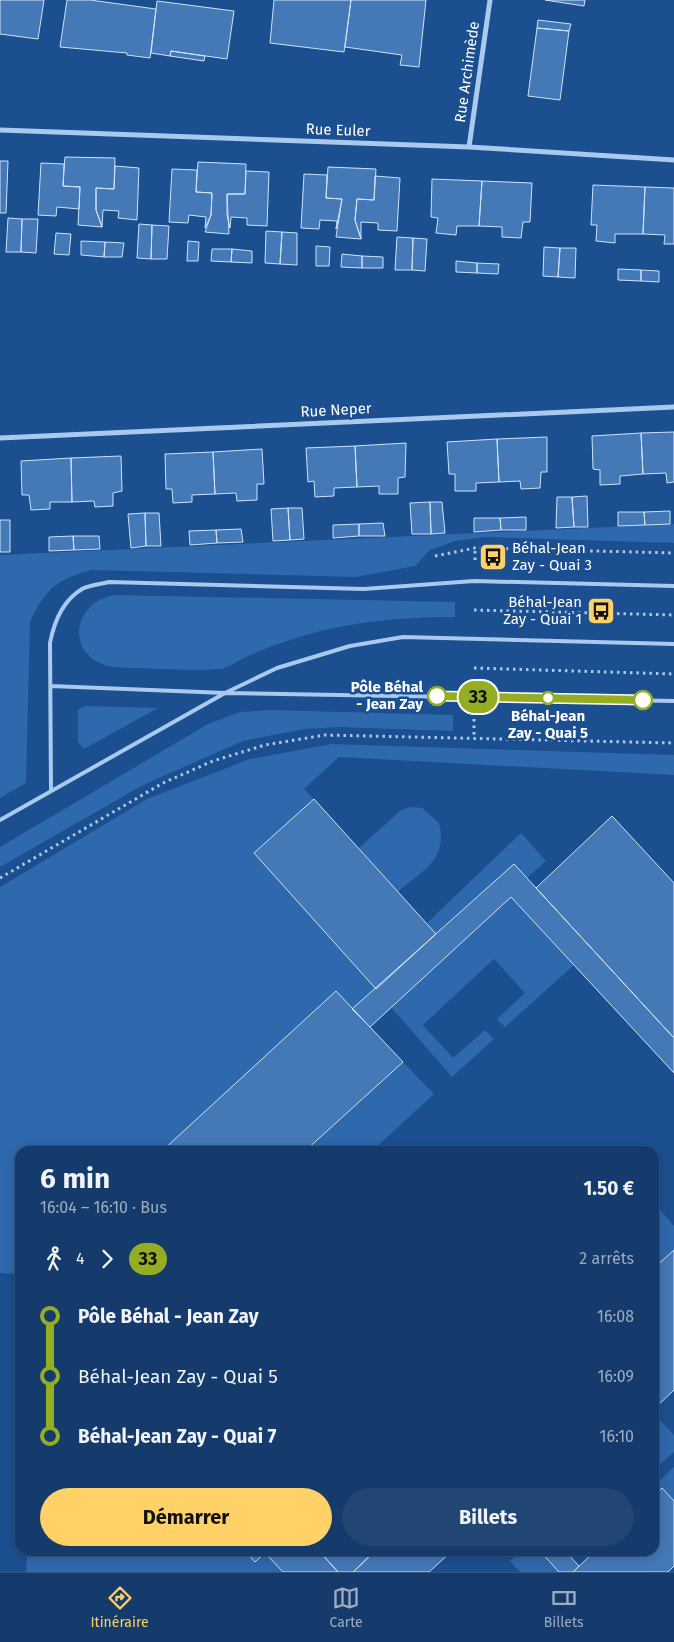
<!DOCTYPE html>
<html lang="fr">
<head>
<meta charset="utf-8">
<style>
  body { margin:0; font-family:"Fira Sans",sans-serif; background:#214673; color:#f1f3f6; height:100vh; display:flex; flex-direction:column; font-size:19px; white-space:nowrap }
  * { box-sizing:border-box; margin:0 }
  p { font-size:16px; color:#9dadc1 }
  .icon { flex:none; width:28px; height:28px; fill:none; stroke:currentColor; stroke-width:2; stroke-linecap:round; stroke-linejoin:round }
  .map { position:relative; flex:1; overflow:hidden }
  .drawer { position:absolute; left:15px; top:1146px; width:644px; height:410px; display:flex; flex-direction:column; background:#143b6b; border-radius:15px; box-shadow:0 2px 12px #0003,0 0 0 1px #33557e }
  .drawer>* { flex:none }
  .badge { padding:0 10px; border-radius:16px; font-size:18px; line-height:32px }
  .map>.badge { position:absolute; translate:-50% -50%; box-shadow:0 0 0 2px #fff }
  .legs { display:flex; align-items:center; gap:8px; height:55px; padding:0 25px; font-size:16px }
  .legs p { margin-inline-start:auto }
  .head { display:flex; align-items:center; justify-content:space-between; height:85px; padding:0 25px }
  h1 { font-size:28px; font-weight:700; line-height:38px }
  .cta { display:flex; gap:10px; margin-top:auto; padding:10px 25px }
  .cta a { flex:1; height:58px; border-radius:30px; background:#ffd166; color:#111; font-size:20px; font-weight:700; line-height:58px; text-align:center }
  .cta a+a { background:#214673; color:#f1f3f6 }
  ul { padding:0 25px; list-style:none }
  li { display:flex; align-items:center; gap:18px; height:60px; font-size:19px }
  li i { display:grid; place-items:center; width:8px; height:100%; margin:0 6px; background:currentColor }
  li i::after { content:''; width:12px; height:12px; margin:-6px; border:4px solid; border-radius:50%; background:#143b6b }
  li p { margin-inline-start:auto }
  li:first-child i { background:linear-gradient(#0000 50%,currentColor 0) }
  li:last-child i { background:linear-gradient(currentColor 50%,#0000 0) }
  .dock { display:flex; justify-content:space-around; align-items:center; height:70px; border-top:1px solid #33557e; background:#143b6b; font-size:14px; color:#9dadc1 }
  .dock a { display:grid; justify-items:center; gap:2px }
  .dock .on { color:#ffd166 }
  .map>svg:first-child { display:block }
  .green { fill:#2e69ad }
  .building { fill:#4478b7; stroke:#cfe3fa }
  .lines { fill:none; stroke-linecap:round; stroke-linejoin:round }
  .path { stroke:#a9c9ee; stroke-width:3; stroke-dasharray:2.5 4; stroke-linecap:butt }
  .lane { stroke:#a9c9ee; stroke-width:4 }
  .street { stroke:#a9c9ee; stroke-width:5 }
  .line-1-casing { stroke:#fff; stroke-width:11 }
  .line-1 { stroke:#94ad23; stroke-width:8 }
  .stop-1-dot { fill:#fff; stroke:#94ad23; stroke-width:2.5 }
  .labels { text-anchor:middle; stroke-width:5; stroke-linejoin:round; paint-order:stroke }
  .street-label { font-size:15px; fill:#fff; stroke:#1b4f8f }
  .poi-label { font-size:15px; fill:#fff; stroke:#1b4f8f; text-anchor:start }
  .stop-label { font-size:15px; font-weight:bold; fill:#fff; stroke:#1b4f8f; text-anchor:end }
</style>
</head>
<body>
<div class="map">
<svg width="674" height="1572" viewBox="0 0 674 1572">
  <rect width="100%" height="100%" fill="#1b4f8f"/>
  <path class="green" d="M674,524V543L487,537L455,541L430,550L415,566L356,577L92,570C57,579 45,589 30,622L26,783L0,798V555Z
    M114,595L455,602V617C398,617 344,622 290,640C275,645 259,651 244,658C237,661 231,666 224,668C215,672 128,668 114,667C66,660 69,604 114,595Z
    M85,706L158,708L84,749L78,742V710Z
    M270,710L453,715V731L339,727L305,729L243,741L143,785L0,867V847L208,724L240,712Z
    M332,744L674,755V775L339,757L304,789L314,799L254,853L376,989L352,1009L336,992L162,1151H20V1274L0,1273V887L147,799L250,759Z
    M410,807L422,808L439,823C448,860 423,870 398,892L359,848L400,811Z
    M521,833L546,861L527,878L514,864L436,934L427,923Z
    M511,897L574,965L505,1027L497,1019L525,993L494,959L423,1025L453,1058L485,1030L494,1039L452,1077L391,1007Z
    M403,1062L434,1094L372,1151H305Z
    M655,1204L674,1226V1250L654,1268Z
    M654,1414L674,1435V1452L654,1470Z
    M674,1467V1501L662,1488L654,1495V1486Z
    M27,1551H224L228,1556L233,1551L265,1553L283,1572H26Z
    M520,1551H540L559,1572H520L510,1561Z"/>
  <path class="building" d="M0,0H44L38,39L0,34Z
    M67,0H90L156,9L150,58L127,55V53L60,47Z
    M274,0H351L344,52L270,43Z
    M351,0H426L419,67L400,65L402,55L345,47Z
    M545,0H585L584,6Z
    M157,1L234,11L227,59L171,51L170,56L151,53Z
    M538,20L571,24L569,31L537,28Z
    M537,28L569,31L560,100L528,96Z
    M171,51L205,56L204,61L170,56Z
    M65,157L115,158L114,189L96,188V210L102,227L78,225L80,187L63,186Z
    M0,161H8L6,213H0Z
    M198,162L246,164L245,194H227L229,234L205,232L211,215L212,193L196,192Z
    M41,163L64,164L63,186L80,187L79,209L57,207L56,216L38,215Z
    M115,166L139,168L137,220L118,218L119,211L103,210L102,227L96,210V188L114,189Z
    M328,167L376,169L374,200L357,199L355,220L361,239L336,237L342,199L326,198Z
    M172,169L197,170L196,192L212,193L211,215L205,228L206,217L189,215L188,223L169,222Z
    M246,171L269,172L267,226L247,225V218L231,217L230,228L227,215V194H245Z
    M304,174L327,175L326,198L342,199L336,229L337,221L320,220L319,229L301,228Z
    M375,176L400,178L397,231L378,230V223L361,222V239L355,220L357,199L374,200Z
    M432,179L482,181L479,226H457L456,235L436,233L438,218L431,217Z
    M482,181L532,183L530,222H523L521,238L502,237V227L479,226Z
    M593,185L645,187L643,234H615V243L596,241L597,225H591Z
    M645,187L674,188V244H664L665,235L643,234Z
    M8,218L22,219L21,252H6Z
    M22,219H38L36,253L21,252Z
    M139,224L152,225L151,259L137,258Z
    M152,225L169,226L167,259H151Z
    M266,231L282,232L280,264L265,263Z
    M282,232L297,233V265L280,264Z
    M56,233L71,234L69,255L54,254Z
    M397,237L413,238L412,270H395Z
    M413,238L427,239L425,271L412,270Z
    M81,241L105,242L104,257L81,255Z
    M188,241L199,242L198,261H187Z
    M105,242L124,243L122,257H104Z
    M316,246L330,247L329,266H316Z
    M544,247L560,248L558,277L543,276Z
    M560,248H576L575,278L558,277Z
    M212,249H232L231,262L211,261Z
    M232,249L252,251V263L231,262Z
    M342,254L362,256V268L341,267Z
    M362,256L383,257V268H362Z
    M456,261L477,263V273L456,272Z
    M477,263L499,264L498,274L477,273Z
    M618,269L641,270V281L618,280Z
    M641,270L659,271V282L641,281Z
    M674,432V482L667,483L666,473L643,474L641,433Z
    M641,433L643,474L620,476V484L600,485V470L593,469L592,436Z
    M547,437V472H541L540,488L521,489L520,481L499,482L497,439Z
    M497,439L499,482L476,483V491H455V474H449L447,442Z
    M406,443L405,477L398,478V494H379V486L357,487L355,446Z
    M355,446L357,487L334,488V496L315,497L314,481L308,482L306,448Z
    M262,449L264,484H257V500L237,501L236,493L215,494L213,452Z
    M213,452L215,494L192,495V502L173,503L172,489H166L165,454Z
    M121,456L122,491L113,493V506L95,507L94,501L72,502L71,458Z
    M71,458L72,502H50V509L31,510L29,495H22L21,461Z
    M587,496L588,527H574L572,497Z
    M557,497H572L574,527L556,528Z
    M430,502L431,534H412L410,503Z
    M430,502H442L445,533L431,534Z
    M288,508H302L304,539L290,540Z
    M288,508L290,540L273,541L271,509Z
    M670,511V524L645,525L644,512Z
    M618,512H644L645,525L618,526Z
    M145,513H159L161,546H146Z
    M145,513L146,546L131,548L128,514Z
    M526,517V530H501L500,518Z
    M474,518H500L501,530L474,532Z
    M0,520H10V552H0Z
    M383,523L385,536H359V524Z
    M359,524V536L333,538V525Z
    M241,529L243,542L217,543L216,530Z
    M216,530L217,543L190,545L189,531Z
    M73,536H99L100,549L74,550Z
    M73,536L74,550L49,551V537Z
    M314,799L436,934L376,989L254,853Z
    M612,816L674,883V1038L536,888Z
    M514,864L674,1038V1073L511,897L370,1027L352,1009Z
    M336,991L403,1062L305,1151H162Z
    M674,1250V1390L654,1409V1268Z
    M662,1488L674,1501V1566L668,1572H573L595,1551H654V1495Z
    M245,1551H319L338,1572H283L265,1553L255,1562Z
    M319,1551H341L346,1557L352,1551H375L353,1572H338Z
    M375,1551H452L429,1572H353Z
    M540,1551H565L579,1566L573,1572H559Z"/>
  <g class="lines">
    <path class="path" d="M435,556L475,548L674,553
      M475,560V548
      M474,610L674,615
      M474,668L674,674
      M474,719V738
      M0,878L163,783L213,761L265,745L325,735L674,743"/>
    <path class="lane" d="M51,686L225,693L674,701
      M51,790L50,643C54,622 62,601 82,589C89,585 101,584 109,582L364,589L474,581L674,586
      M0,820L225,693L277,668L350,646L403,637L674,644"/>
    <path class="street" d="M0,130L469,147L674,160
      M469,147L490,0
      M0,438L674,407"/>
  </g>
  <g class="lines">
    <g class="line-1-casing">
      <path id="line-1" d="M437,696L643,700"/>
    </g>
    <use href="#line-1" class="line-1"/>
  </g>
  <defs>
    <g id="bus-square" transform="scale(1.4375)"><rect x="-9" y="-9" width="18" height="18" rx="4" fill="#ffd166" stroke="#1b4f8f"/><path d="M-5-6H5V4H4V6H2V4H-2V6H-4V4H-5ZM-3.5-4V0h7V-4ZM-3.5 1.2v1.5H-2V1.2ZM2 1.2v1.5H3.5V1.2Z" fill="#111"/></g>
  </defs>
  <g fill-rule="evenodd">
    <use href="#bus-square" x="493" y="557"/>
    <use href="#bus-square" x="601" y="611"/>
  </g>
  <g class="stop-1-dot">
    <circle cx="437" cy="696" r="9"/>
    <circle cx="548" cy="698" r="6"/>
    <circle cx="643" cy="700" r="9"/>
  </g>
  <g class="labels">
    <g class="street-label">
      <text transform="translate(467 72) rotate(-82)" y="5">Rue Archimède</text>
      <text transform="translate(338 130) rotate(2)" y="5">Rue Euler</text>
      <text transform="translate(336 410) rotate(-3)" y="5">Rue Neper</text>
    </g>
    <g class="poi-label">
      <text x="512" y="553">Béhal-Jean<tspan x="512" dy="17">Zay - Quai 3</tspan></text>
      <text x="582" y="607" text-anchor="end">Béhal-Jean<tspan x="582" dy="17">Zay - Quai 1</tspan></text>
    </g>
    <g class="stop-label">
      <text x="423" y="692">Pôle Béhal<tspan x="423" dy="17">- Jean Zay</tspan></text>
      <text x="548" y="721" text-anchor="middle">Béhal-Jean<tspan x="548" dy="17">Zay - Quai 5</tspan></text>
    </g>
  </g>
</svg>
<b class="badge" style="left:478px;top:697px;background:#94ad23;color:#111">33</b>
<section class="drawer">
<div class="head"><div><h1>6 min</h1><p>16:04 – 16:10 · Bus</p></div><b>1.50 €</b></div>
<div class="legs"><svg class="icon" aria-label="walk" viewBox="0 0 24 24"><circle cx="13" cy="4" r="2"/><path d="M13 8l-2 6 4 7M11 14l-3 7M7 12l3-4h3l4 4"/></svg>4<svg class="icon" aria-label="forward" viewBox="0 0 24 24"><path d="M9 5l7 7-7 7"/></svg><b class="badge" style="background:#94ad23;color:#111">33</b><p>2 arrêts</p></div>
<ul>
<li><i style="color:#94ad23"></i><b>Pôle Béhal - Jean Zay</b><p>16:08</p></li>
<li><i style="color:#94ad23"></i><span>Béhal-Jean Zay - Quai 5</span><p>16:09</p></li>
<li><i style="color:#94ad23"></i><b>Béhal-Jean Zay - Quai 7</b><p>16:10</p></li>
</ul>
<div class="cta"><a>Démarrer</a><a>Billets</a></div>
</section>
</div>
<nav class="dock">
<a class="on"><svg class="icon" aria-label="directions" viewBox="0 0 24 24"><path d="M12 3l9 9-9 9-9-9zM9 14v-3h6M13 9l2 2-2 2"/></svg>Itinéraire</a>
<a><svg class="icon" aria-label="map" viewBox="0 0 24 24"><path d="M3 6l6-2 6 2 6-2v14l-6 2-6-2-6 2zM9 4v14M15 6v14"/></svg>Carte</a>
<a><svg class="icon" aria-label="tickets" viewBox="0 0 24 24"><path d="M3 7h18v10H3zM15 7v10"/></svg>Billets</a>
</nav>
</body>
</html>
